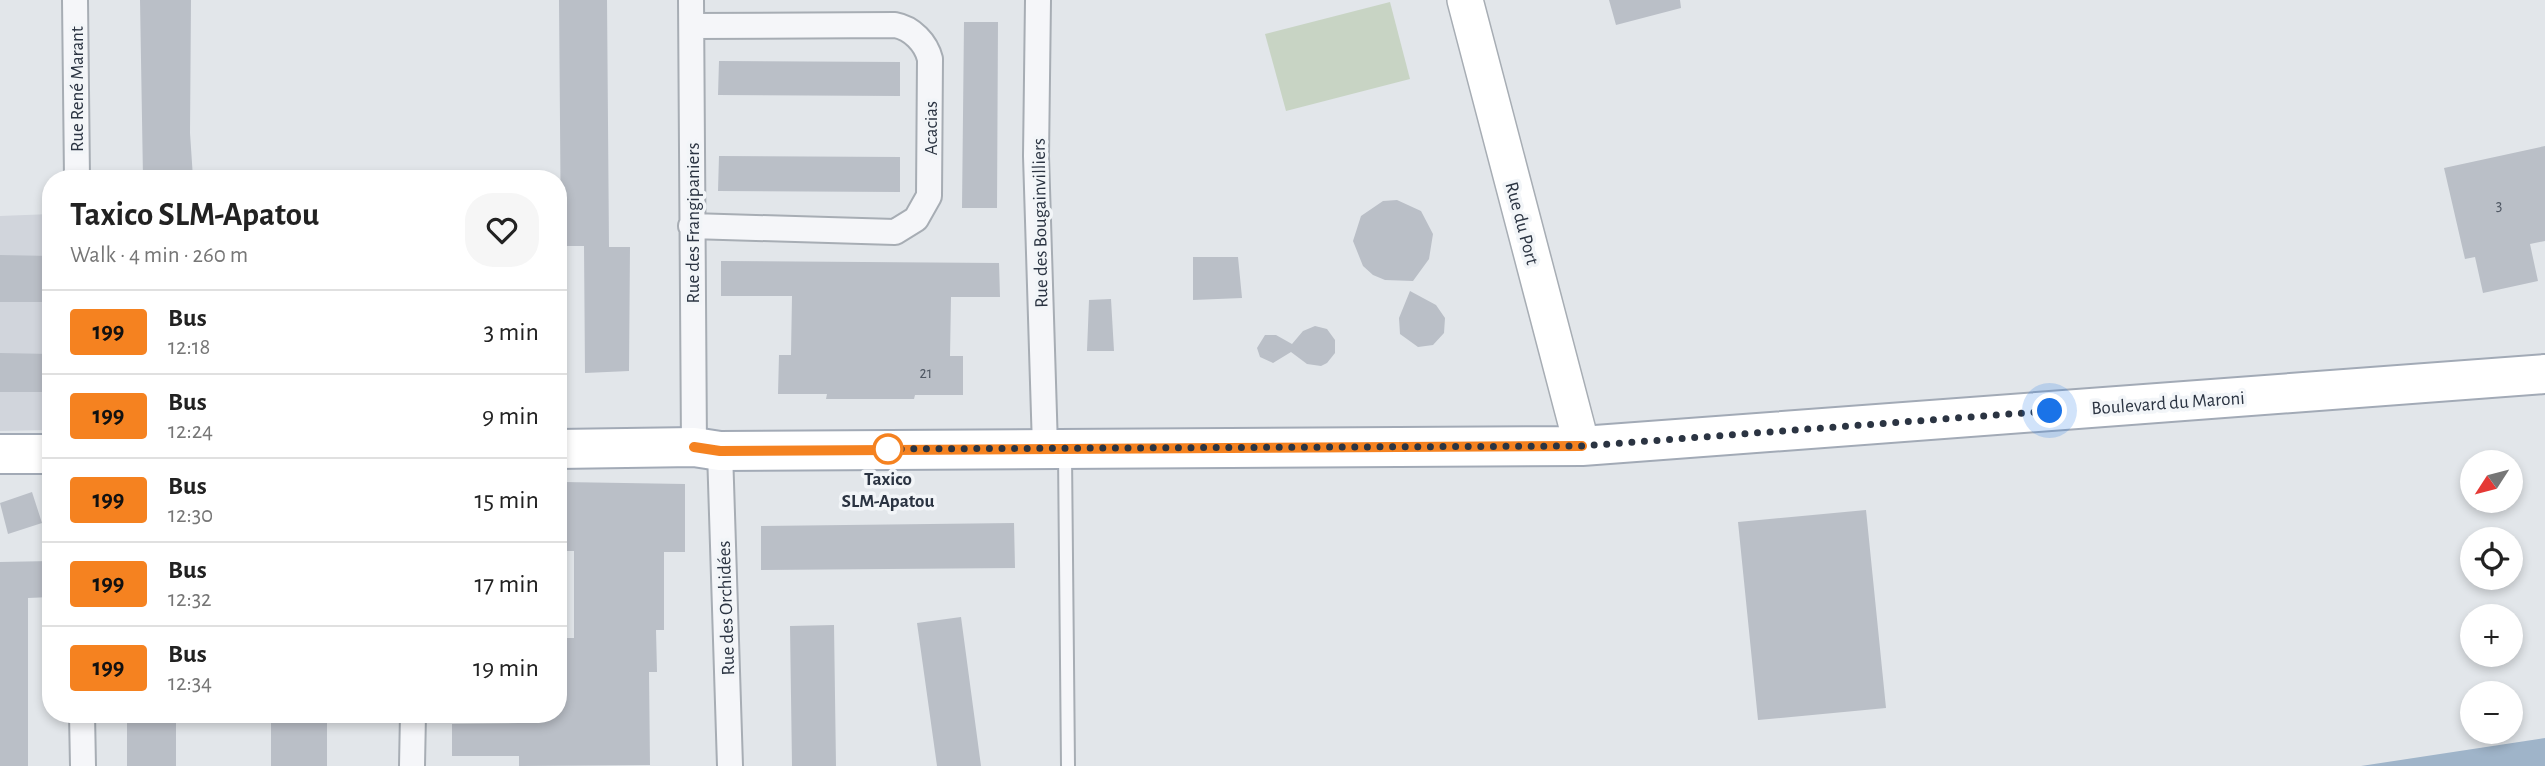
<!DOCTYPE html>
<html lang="en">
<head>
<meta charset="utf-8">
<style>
  body { margin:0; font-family:"Alegreya Sans",sans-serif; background:#f6f6f6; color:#222; height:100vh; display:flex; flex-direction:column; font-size:26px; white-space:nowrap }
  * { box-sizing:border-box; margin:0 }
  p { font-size:23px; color:#767676 }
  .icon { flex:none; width:38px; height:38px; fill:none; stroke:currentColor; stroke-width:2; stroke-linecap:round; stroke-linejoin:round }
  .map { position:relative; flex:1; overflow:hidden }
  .side { position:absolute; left:42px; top:170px; width:525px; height:553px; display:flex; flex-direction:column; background:#fff; border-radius:28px; box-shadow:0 4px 10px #0003 }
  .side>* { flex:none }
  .badge { padding:0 14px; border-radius:5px; font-size:24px; line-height:46px }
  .needle { width:46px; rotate:234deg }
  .tools { position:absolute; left:2460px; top:450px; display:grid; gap:14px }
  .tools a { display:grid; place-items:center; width:63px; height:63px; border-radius:50%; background:#fff; box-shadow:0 4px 10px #0003; font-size:35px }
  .you { position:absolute; width:35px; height:35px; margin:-18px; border:5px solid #fff; border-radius:50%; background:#1a73e8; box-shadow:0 0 0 10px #1a73e833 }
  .map>.badge { position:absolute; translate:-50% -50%; box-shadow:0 0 0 4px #fff }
  .round { display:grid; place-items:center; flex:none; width:74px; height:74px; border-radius:28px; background:#f6f6f6 }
  .headline { display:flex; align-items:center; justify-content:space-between; height:119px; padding:0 28px }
  h1 { font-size:33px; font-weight:700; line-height:52px }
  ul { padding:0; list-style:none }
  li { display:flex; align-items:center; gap:21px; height:84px; padding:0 28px; border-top:2px solid #e0e0e0 }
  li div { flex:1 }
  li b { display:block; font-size:26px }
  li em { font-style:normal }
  li .badge { min-width:77px; font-weight:700; text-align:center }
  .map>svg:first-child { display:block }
  .built { fill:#d1d5dc }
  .green { fill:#c8d4c4 }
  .water { fill:#9fb4c9 }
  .building { fill:#babfc7 }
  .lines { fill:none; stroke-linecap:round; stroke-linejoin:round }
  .lane-casing { stroke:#a7adb4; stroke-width:16 }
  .street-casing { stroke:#a7adb4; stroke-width:28 }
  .secondary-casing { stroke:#a7adb4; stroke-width:38 }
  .primary-casing { stroke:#a2aab6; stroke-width:42 }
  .lane { stroke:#f5f6f9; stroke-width:12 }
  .street { stroke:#f5f6f9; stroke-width:24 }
  .secondary { stroke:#fff; stroke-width:35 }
  .primary { stroke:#fff; stroke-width:38 }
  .line-casing { stroke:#fff; stroke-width:16 }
  .line { stroke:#f58220; stroke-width:10 }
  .walk { stroke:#2b3442; stroke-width:7; stroke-dasharray:0 12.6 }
  .stop-dot { fill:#fff; stroke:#f58220; stroke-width:3.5 }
  .labels { text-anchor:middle; stroke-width:7; stroke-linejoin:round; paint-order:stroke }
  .number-label { font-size:16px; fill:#4f5763 }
  .street-label { font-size:19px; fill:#2b3442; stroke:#f2f5f8 }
  .stop-label { font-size:19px; font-weight:bold; fill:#2b3442; stroke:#f2f5f8 }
</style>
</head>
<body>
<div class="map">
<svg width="2545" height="766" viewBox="0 0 2545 766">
  <rect width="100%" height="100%" fill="#e2e6ea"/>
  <path class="built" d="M51,214V430L0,431V216Z"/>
  <path class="green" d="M1390,2L1410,79L1286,111L1265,34Z"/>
  <path class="water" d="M2545,738V766H2361Z"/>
  <path class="building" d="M140,0H191L190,133L193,178H143Z
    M559,0H607L609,247H630L629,371L585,373L584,246H561Z
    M1609,0H1680L1681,8L1616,25Z
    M964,22H998L997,208H962Z
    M719,61L900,62V96L718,95Z
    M2545,146V241L2530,244L2538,281L2483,293L2475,257L2465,259L2444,168Z
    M719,156L900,157V192L718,191Z
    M1397,200L1421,211L1433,234L1429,259L1413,281L1385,280L1373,275L1363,266L1353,241L1361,216L1383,201Z
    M0,255L51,256V302H0Z
    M1193,257H1238L1242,298L1193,300Z
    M721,261L999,263L1000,297H951L950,356H963V395H915L914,399H826L827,394H778L779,355H791L792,296H721Z
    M1410,291L1436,305L1445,318L1444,333L1433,345L1418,347L1400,334L1399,318Z
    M1111,299L1114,351H1087L1089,300Z
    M1315,326L1327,329L1335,340V353L1327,363L1321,366L1307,364L1291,352L1273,363L1260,357L1257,348L1265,335H1276L1292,344L1303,331Z
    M0,353L51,354V392H0Z
    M563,482L685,484V552H664V630H656L657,672H649L650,765L519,766V756H452V724L519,723V714H558V638H574V551H558V490H563Z
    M32,492L42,523L8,534L0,503Z
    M1866,510L1886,708L1758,720L1738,522Z
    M1014,523L1015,568L761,570V526Z
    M51,561V597L28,598V766H0V562Z
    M961,617L981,766H937L917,623Z
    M834,625L836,766H792L790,626Z
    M127,714H176V766H127Z
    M271,714H327V766H271Z"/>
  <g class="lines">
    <g class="lane-casing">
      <path id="lane" d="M1065,454L1068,766"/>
    </g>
    <g class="street-casing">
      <path id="street" d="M75,0L77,178
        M691,0L694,447
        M1038,0L1036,156L1045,447
        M691,226L895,232L916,219L929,196L930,59C926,43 912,28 895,25L692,26
        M720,451L730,766
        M82,714L83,766
        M412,766L413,714"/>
    </g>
    <g class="secondary-casing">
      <path id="secondary" d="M1465,0L1582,446"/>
    </g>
    <g class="primary-casing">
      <path id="primary" d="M558,449L694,447L720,451L1582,446L2545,374
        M0,454H51"/>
    </g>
    <use href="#lane" class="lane"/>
    <use href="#street" class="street"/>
    <use href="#secondary" class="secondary"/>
    <use href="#primary" class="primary"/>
  </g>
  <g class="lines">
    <g class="line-casing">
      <path id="line" d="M694,447L720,451L1582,446"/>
    </g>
    <use href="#line" class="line"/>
    <path class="walk" d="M888,449H882L1582,446L2050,411"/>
  </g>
  <circle class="stop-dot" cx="888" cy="449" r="14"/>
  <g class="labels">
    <g class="number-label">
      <text x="2499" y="210">3</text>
      <text x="926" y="378">21</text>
    </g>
    <g class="street-label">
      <text transform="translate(76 89) rotate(-90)" y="7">Rue René Marant</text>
      <text transform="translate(930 128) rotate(-90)" y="7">Acacias</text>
      <text transform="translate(692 223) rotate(-90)" y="7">Rue des Frangipaniers</text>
      <text transform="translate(1039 223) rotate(-91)" y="7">Rue des Bougainvilliers</text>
      <text transform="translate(1523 223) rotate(75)" y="7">Rue du Port</text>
      <text transform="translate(2168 402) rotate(-4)" y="7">Boulevard du Maroni</text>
      <text transform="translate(725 608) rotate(-92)" y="7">Rue des Orchidées</text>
    </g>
    <g class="stop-label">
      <text x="888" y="485">Taxico<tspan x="888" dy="22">SLM-Apatou</tspan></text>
    </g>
  </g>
</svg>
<div class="tools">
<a><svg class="needle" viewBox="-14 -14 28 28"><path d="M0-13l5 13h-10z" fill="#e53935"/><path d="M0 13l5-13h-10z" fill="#767676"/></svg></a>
<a><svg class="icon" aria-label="locate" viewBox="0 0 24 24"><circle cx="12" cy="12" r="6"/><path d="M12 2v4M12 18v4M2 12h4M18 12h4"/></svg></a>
<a>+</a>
<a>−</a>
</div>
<div class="you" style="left:2050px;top:411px"></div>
<section class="side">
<div class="headline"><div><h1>Taxico SLM-Apatou</h1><p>Walk · 4 min · 260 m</p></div><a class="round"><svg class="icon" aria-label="heart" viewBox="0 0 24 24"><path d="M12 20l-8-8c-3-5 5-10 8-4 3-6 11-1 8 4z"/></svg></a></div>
<ul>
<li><span class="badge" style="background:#f58220;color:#111">199</span><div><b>Bus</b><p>12:18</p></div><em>3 min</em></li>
<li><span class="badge" style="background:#f58220;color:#111">199</span><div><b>Bus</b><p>12:24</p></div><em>9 min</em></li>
<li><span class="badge" style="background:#f58220;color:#111">199</span><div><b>Bus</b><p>12:30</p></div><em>15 min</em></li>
<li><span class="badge" style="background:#f58220;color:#111">199</span><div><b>Bus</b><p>12:32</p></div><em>17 min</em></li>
<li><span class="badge" style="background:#f58220;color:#111">199</span><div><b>Bus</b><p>12:34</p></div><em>19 min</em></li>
</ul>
</section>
</div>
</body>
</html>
